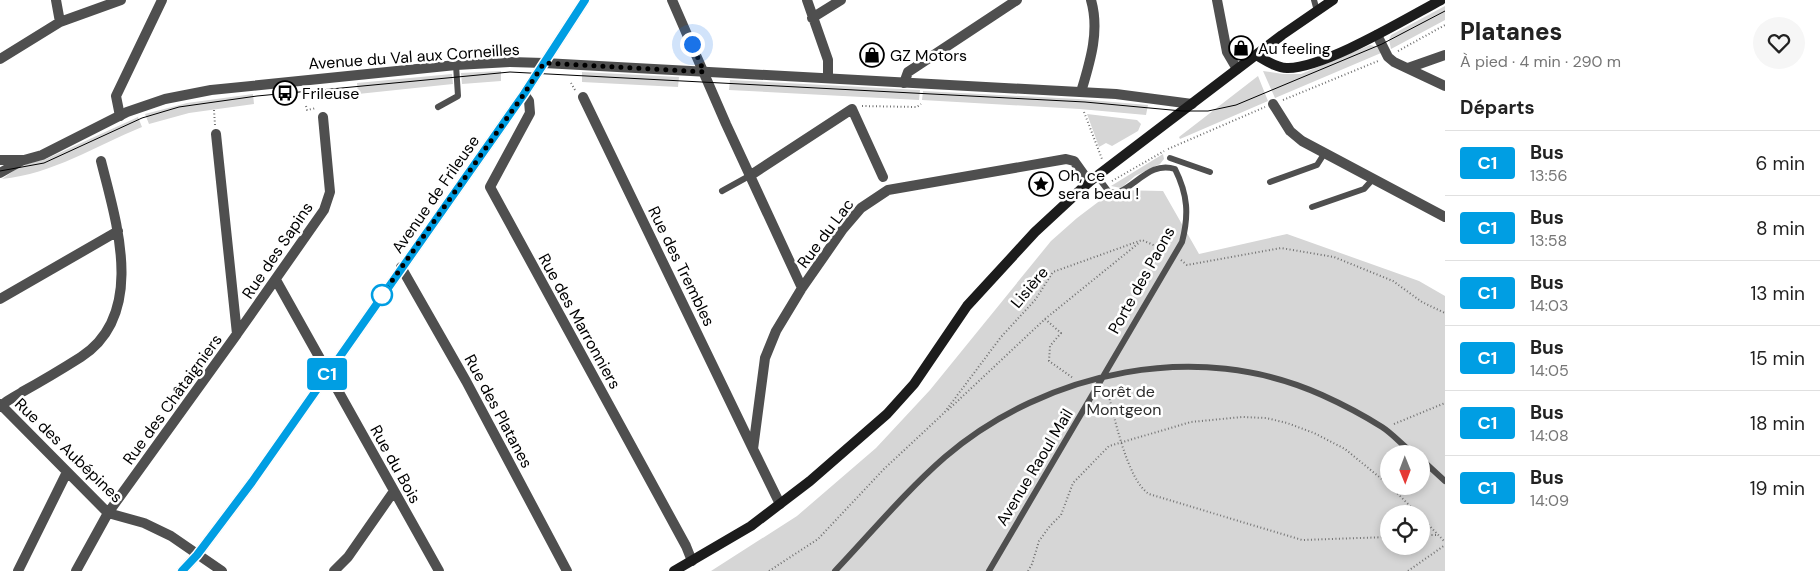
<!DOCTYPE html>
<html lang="fr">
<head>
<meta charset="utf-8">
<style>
  body { margin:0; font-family:"DM Sans",sans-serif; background:#f6f6f6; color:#222; height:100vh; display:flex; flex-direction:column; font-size:19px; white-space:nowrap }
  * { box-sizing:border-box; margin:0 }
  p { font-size:16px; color:#767676 }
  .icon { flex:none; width:28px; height:28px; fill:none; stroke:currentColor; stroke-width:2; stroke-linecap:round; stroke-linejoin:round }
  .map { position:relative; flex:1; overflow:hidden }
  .panel { display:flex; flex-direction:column; background:#fff; width:375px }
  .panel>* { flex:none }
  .badge { padding:0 10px; border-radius:4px; font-size:18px; line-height:32px }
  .needle { width:32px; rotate:179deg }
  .buttons { position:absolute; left:1380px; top:445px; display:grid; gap:10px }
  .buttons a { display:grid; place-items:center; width:50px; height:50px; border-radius:50%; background:#fff; box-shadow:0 2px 8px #0003; font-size:25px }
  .you { position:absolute; width:25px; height:25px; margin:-12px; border:4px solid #fff; border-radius:50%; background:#1a73e8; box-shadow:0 0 0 8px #1a73e833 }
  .map>.badge { position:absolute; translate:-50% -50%; box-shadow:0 0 0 2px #fff }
  h2 { padding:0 15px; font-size:19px; line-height:45px }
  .round { display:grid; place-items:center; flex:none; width:52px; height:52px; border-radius:26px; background:#f6f6f6 }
  .head { display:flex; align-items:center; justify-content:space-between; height:85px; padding:0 15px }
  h1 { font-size:24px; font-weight:800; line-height:38px }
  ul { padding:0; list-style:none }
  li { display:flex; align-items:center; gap:15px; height:65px; padding:0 15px; border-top:1px solid #e0e0e0 }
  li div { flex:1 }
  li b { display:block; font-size:19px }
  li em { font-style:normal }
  li .badge { min-width:55px; font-weight:700; text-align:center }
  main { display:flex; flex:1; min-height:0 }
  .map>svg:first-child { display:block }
  .green { fill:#d6d6d6; fill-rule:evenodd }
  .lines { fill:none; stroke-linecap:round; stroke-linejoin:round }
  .path { stroke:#717171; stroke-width:2; stroke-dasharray:1 2.5; stroke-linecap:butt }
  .service { stroke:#4f4f4f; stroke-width:6 }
  .minor { stroke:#4f4f4f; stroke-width:10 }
  .tertiary { stroke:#4f4f4f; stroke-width:10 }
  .secondary { stroke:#1c1c1c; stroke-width:10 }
  .tram { stroke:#000; stroke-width:1 }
  .line-casing { stroke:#fff; stroke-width:11 }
  .line { stroke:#009ee3; stroke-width:8 }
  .walk { stroke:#000; stroke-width:5; stroke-dasharray:0 9 }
  .stop-dot { fill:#fff; stroke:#009ee3; stroke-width:2.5 }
  .labels { text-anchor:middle; stroke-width:5; stroke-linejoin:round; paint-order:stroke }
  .poi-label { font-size:16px; fill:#000; stroke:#fff; text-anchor:start }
  .street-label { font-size:16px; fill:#000; stroke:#fff }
  .park-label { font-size:16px; fill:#2d2d2d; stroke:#fff }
</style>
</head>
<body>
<main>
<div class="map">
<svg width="1445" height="571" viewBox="0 0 1445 571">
  <rect width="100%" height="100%" fill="#fff"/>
  <path class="green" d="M1445,6V20L1391,49L1389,40L1391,35Z
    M1370,45L1378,47L1381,53L1275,98L1263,71L1283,74H1301Z
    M501,71V81L462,84L461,73Z
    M582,72L679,77L678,87L582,82Z
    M452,74L453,84L358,94L357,83Z
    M1258,76L1268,101L1180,139L1179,137Z
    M730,80L920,90L919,100L729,90Z
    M923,91L1078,99L1148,105L1146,115L1080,109L922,100Z
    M253,94L254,104L189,113L149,124L145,114L187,103Z
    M1087,114L1137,120L1141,124L1138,131L1112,146L1106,143L1099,147Z
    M138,117L142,127C95,146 53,174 2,179L22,165L46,159Z
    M1163,154L1164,159L1160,164L1135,176L1121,188L1111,186Z
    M1114,190L1163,191L1199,254L1287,234L1419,281L1445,296V571H711L797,516L876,448L930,390L1051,241L1077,218ZM1389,454H1421V486H1389ZM1389,514H1421V546H1389Z"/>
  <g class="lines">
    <path class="path" d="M1398,51L1445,25
      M571,83L575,90
      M1283,100L1378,61
      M306,106L307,110L316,108
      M862,106L917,107L921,104
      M214,110L215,125
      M1084,112L1102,159
      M1168,149L1265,107
      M1112,181L1164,151
      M1181,260L1187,265L1281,248L1334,257L1393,281L1422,302L1445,313
      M1045,319L1061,333L1050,346L1049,361L1073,378
      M1107,389C1114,415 1127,480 1149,494L1302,540L1389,537
      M948,410L1045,319L1140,242
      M1394,424L1445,403
      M1390,486L1418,514
      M1421,517L1445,542
      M1421,535H1438
      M769,571L818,539L884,469L944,413L1001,337L1035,300L1053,272L1142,240L1167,251
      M1028,571L1032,564L1039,541L1050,526L1061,515L1073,483L1109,446L1191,422L1242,417L1266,418L1287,423L1314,433L1345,449L1389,485
      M1408,571L1445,545"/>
    <path class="service" d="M1314,0L1317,11
      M438,107L458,96L456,65
      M1170,158L1210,172
      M1270,182L1317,165L1324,154
      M722,191L751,175
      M1312,207L1364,189L1373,179
      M1421,459L1445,481
      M835,571C871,533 906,491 945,457C1047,370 1199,339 1322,395C1342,404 1363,415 1382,427C1393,434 1403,446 1414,454
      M989,571L1182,242C1189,215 1188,195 1175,169C1151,161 1137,185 1117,193L1109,192L1097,176"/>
    <path class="minor" d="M56,0L60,22
      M672,0L726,124L802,288
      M807,0L828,60V78
      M1217,0L1227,52L1237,69
      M812,18L841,0
      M1377,35L1388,57L1394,62L1445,86
      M0,59L60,22L121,0
      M1408,68L1445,55
      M904,83L908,72L1017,0
      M1081,92C1090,62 1100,31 1091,0
      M524,94L529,101L530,113L490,187L686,546L692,561
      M583,97L753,449
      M1273,104L1290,131L1302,141L1445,217
      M120,116L116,96L162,0
      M751,175L852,109L883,177
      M401,267L466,381L567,571
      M276,280L439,571
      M0,299L118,231
      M237,334L324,210L330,192L323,117
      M0,404L108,513L144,523L171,536L222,571
      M0,407C5,401 15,397 22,392C42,381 62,369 81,357C147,314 116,221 101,161
      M780,504L753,449L765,358L776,331L802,288L843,229L861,208L888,190L1066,159L1074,161L1089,182
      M18,571L67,472
      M76,571L108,513L237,334L216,134
      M334,571L348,557L394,491"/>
    <path class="tertiary" d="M0,160H24L42,155L127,112L165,99L211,90L456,65L510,62L544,63L1116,94L1192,104
      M0,173L23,160
      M182,571L197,555L252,482L524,94L585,0"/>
    <path class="secondary" d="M1256,55C1265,60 1276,68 1287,68C1323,69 1407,18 1441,0
      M674,571L751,526L810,481L887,414L914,384L967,306L1035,232L1089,182L1282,35L1333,0"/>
    <path class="tram" d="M0,171L44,163L142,118L179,107L257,96L510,72L1085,102L1182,111H1208L1236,105L1382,44L1445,11"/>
  </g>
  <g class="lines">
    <g class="line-casing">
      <path id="line" d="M182,571L197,555L252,482L524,94L585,0"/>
    </g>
    <use href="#line" class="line"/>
    <path class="walk" d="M382,295L524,94L544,63L704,72L692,44"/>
  </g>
  <defs>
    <g id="shop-ring" transform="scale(1.25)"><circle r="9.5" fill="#fff" stroke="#000" stroke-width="1.5"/><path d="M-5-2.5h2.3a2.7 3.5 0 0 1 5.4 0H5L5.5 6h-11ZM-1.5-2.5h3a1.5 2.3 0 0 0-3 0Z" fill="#000"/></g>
    <g id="bus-ring" transform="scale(1.25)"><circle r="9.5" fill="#fff" stroke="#000" stroke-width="1.5"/><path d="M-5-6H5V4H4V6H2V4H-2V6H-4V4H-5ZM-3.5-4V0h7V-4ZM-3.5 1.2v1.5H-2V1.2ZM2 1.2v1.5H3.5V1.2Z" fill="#000"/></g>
    <g id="sight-ring" transform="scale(1.25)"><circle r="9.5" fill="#fff" stroke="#000" stroke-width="1.5"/><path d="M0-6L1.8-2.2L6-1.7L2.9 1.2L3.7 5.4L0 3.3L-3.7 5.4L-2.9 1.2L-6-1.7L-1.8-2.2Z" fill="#000"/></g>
  </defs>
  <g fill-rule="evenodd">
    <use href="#shop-ring" x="1241" y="48"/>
    <use href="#shop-ring" x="872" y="55"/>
    <use href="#bus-ring" x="285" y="93"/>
    <use href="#sight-ring" x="1041" y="184"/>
  </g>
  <circle class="stop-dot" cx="382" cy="295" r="10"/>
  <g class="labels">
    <g class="poi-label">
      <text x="1258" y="54">Au feeling</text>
      <text x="890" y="61">GZ Motors</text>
      <text x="302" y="99">Frileuse</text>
      <text x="1058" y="181">Oh, ce<tspan x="1058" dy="18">sera beau !</tspan></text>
    </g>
    <g class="street-label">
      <text transform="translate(414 56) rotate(-4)" y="6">Avenue du Val aux Corneilles</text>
      <text transform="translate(435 194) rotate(-55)" y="6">Avenue de Frileuse</text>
      <text transform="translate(825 233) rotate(-53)" y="6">Rue du Lac</text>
      <text transform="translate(277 250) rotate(-56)" y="6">Rue des Sapins</text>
      <text transform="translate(682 266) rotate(64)" y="6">Rue des Trembles</text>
      <text transform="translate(1141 280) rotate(-61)" y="6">Porte des Paons</text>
      <text transform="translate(1029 287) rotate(-50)" y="6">Lisière</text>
      <text transform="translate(580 321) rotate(61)" y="6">Rue des Marronniers</text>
      <text transform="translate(172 399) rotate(-54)" y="6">Rue des Châtaigniers</text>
      <text transform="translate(499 411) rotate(62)" y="6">Rue des Platanes</text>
      <text transform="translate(69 450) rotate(44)" y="6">Rue des Aubépines</text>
      <text transform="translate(396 464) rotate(61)" y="6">Rue du Bois</text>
      <text transform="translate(1034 467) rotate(-59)" y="6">Avenue Raoul Mail</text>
    </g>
    <g class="park-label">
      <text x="1124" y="397">Forêt de<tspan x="1124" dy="18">Montgeon</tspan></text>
    </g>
  </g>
</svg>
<div class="buttons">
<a><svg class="needle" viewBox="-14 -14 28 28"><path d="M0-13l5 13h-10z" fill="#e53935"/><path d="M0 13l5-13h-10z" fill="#767676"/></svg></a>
<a><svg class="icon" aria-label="locate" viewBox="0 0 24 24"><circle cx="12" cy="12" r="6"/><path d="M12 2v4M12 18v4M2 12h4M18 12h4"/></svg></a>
</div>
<div class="you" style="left:692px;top:44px"></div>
<b class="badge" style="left:327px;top:374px;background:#009ee3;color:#fff">C1</b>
</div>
<section class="panel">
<div class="head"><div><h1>Platanes</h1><p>À pied · 4 min · 290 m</p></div><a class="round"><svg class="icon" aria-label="heart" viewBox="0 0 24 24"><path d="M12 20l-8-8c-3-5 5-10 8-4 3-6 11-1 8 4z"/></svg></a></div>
<h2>Départs</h2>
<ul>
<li><span class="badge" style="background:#009ee3;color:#fff">C1</span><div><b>Bus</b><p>13:56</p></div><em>6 min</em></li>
<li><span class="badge" style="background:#009ee3;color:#fff">C1</span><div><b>Bus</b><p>13:58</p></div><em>8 min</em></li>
<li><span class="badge" style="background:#009ee3;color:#fff">C1</span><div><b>Bus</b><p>14:03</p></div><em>13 min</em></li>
<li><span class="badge" style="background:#009ee3;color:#fff">C1</span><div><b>Bus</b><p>14:05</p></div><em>15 min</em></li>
<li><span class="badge" style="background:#009ee3;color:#fff">C1</span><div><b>Bus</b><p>14:08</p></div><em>18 min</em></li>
<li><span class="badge" style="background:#009ee3;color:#fff">C1</span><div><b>Bus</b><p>14:09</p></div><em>19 min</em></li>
</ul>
</section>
</main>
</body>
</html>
